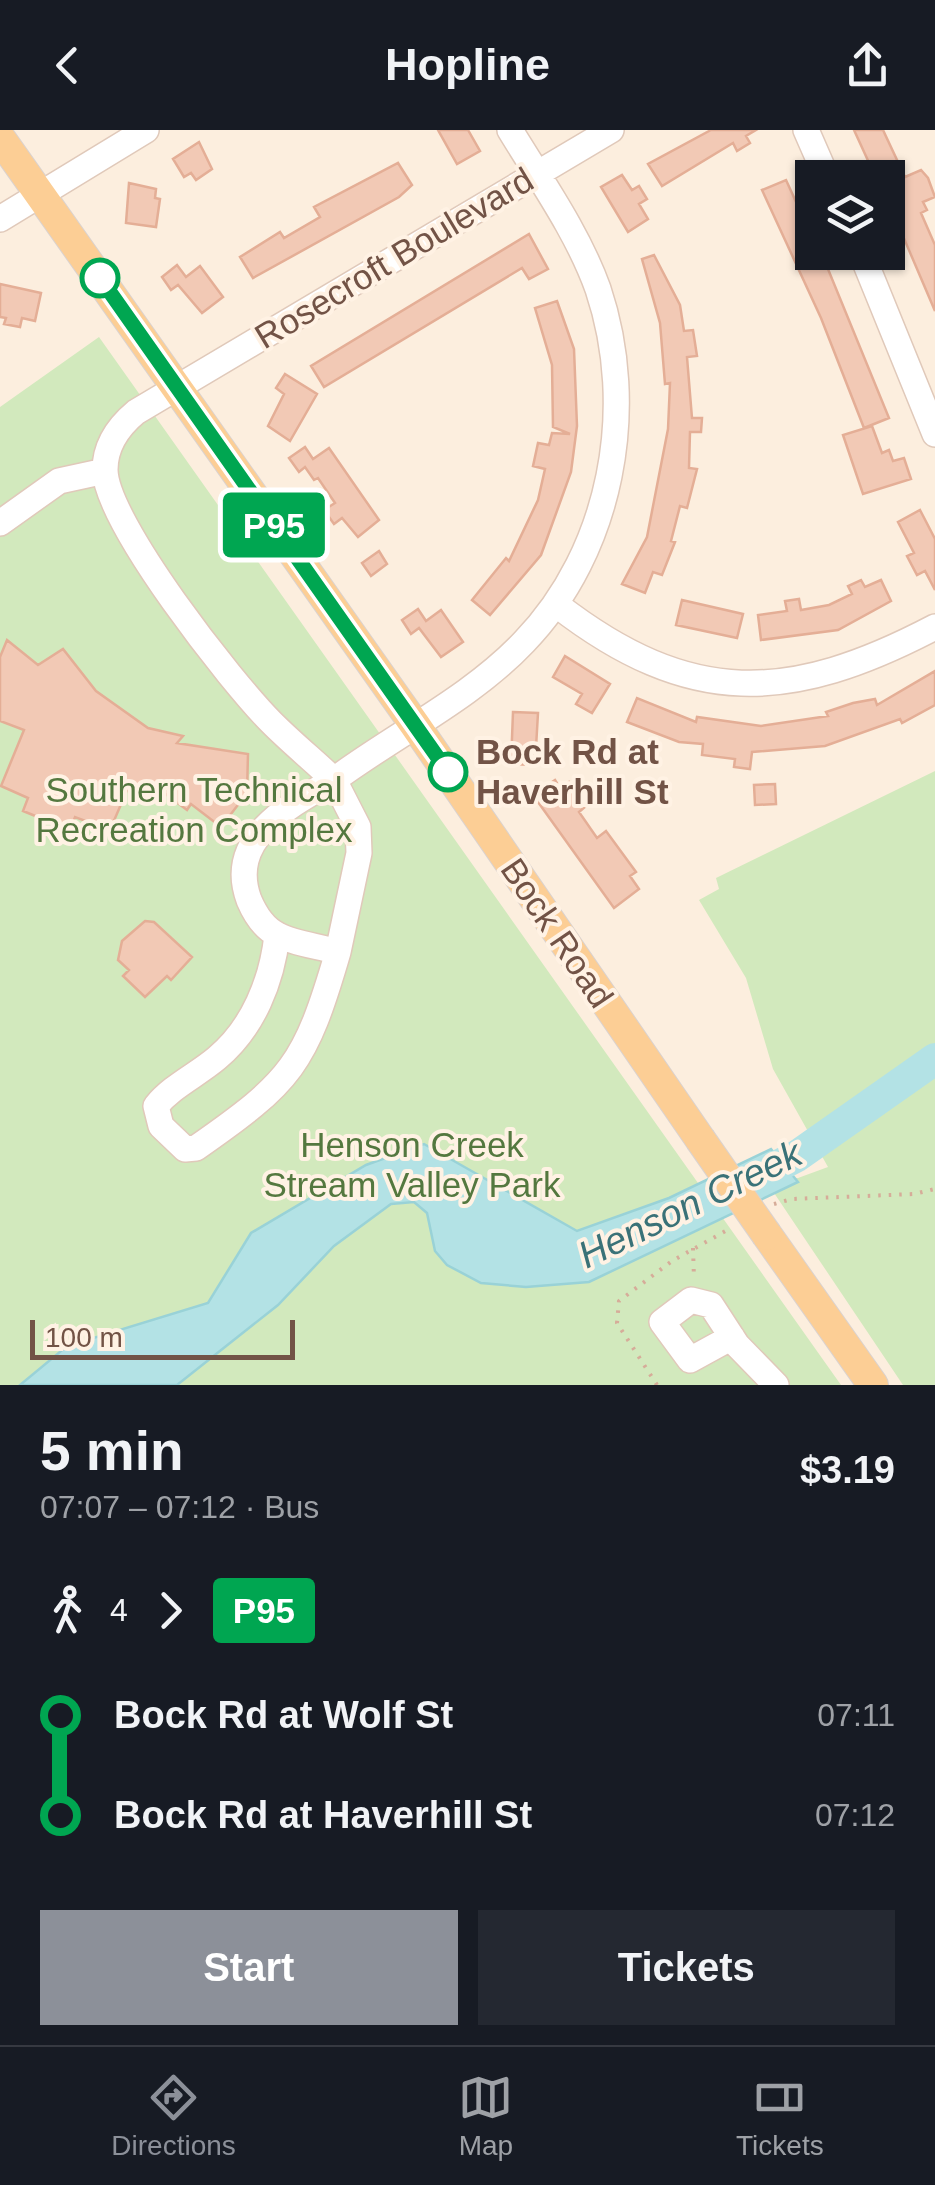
<!DOCTYPE html>
<html lang="en">
<head>
<meta charset="utf-8">
<style>
  body { margin:0; font-family:Arial,sans-serif; background:#242831; color:#f1f3f6; height:100vh; display:flex; flex-direction:column; font-size:38px; white-space:nowrap }
  * { box-sizing:border-box; margin:0 }
  p { font-size:32px; color:#9ea1a6 }
  .icon { flex:none; width:55px; height:55px; fill:none; stroke:currentColor; stroke-width:2; stroke-linecap:round; stroke-linejoin:round }
  .map { position:relative; height:1255px; overflow:hidden }
  .details { display:flex; flex-direction:column; background:#171b24; flex:1 }
  .details>* { flex:none }
  .badge { padding:0 20px; border-radius:8px; font-size:35px; line-height:65px }
  .tools { position:absolute; left:795px; top:30px; display:grid; gap:20px }
  .tools a { display:grid; place-items:center; width:110px; height:110px; border-radius:0px; background:#171b24; box-shadow:0 2px 8px #0004; font-size:50px }
  .scale { position:absolute; left:30px; bottom:25px; width:265px; box-sizing:border-box; padding-left:10px; border:5px solid #725346; border-top:0; font-size:28px; line-height:35px; white-space:nowrap; color:#725346; -webkit-text-stroke:8px #fff2e4; paint-order:stroke }
  .map>.badge { position:absolute; translate:-50% -50%; box-shadow:0 0 0 5px #fff }
  .legs { display:flex; align-items:center; gap:15px; height:110px; padding:0 40px; font-size:32px }
  .legs p { margin-inline-start:auto }
  .head { display:flex; align-items:center; justify-content:space-between; height:170px; padding:0 40px }
  h1 { font-size:55px; font-weight:700; line-height:75px }
  .action { display:flex; gap:20px; margin-top:auto; padding:20px 40px }
  .action a { flex:1; height:115px; border-radius:0px; background:#8c9099; color:#fff; font-size:40px; font-weight:700; line-height:115px; text-align:center }
  .action a+a { background:#242831; color:#f1f3f6 }
  ul { padding:0 40px; list-style:none }
  li { display:flex; align-items:center; gap:35px; height:100px; font-size:38px }
  li i { display:grid; place-items:center; width:15px; height:100%; margin:0 12px; background:currentColor }
  li i::after { content:''; width:25px; height:25px; margin:-12px; border:8px solid; border-radius:50%; background:#171b24 }
  li p { margin-inline-start:auto }
  li:first-child i { background:linear-gradient(#0000 50%,currentColor 0) }
  li:last-child i { background:linear-gradient(currentColor 50%,#0000 0) }
  header { display:flex; justify-content:space-between; align-items:center; height:130px; padding:0 40px; background:#171b24; font-size:45px; font-weight:700 }
  .tabs { display:flex; justify-content:space-around; align-items:center; height:140px; border-top:2px solid #363941; background:#171b24; font-size:28px; color:#9ea1a6 }
  .tabs a { display:grid; justify-items:center; gap:5px }
  .tabs .active { color:#8c9099 }
  .map>svg:first-child { display:block }
  .green { fill:#d2e9bd }
  .water { fill:#b3e2e5; stroke:#99d2d7; stroke-width:2.5 }
  .lines { fill:none; stroke-linecap:round; stroke-linejoin:round }
  .river { stroke:#b3e2e5; stroke-width:32 }
  .building { fill:#f2c9b5; stroke:#e4ae96; stroke-width:2.5 }
  .minor-casing { stroke:#e0c9ba; stroke-width:28 }
  .major-casing { stroke:#dad2cf; stroke-width:32 }
  .path { stroke:#d6ac99; stroke-width:4; stroke-dasharray:2.5 8; stroke-linecap:butt }
  .minor { stroke:#fff; stroke-width:25 }
  .major { stroke:#fcce95; stroke-width:30 }
  .major-bridge-casing { stroke:#dad2cf; stroke-width:32; stroke-linecap:butt }
  .major-bridge { stroke:#fcce95; stroke-width:30 }
  .line-1-casing { stroke:#fff; stroke-width:22 }
  .line-1 { stroke:#00a651; stroke-width:15 }
  .stop-1-dot { fill:#fff; stroke:#00a651; stroke-width:5 }
  .labels { text-anchor:middle; stroke-width:8; stroke-linejoin:round; paint-order:stroke }
  .street-label { font-size:35px; fill:#725346; stroke:#fff2e4 }
  .stop-label { font-size:35px; font-weight:bold; fill:#725346; stroke:#fff2e4; text-anchor:start }
  .park-label { font-size:35px; fill:#54783f; stroke:#fff2e4 }
  .water-label { font-size:38px; font-style:italic; fill:#3a7278; stroke:#fff2e4 }
</style>
</head>
<body>
<header><svg class="icon" aria-label="back" viewBox="0 0 24 24"><path d="M15 5l-7 7 7 7"/></svg>Hopline<svg class="icon" aria-label="share" viewBox="0 0 24 24"><path d="M12 15V3M7 8l5-5 5 5M5 13v7h14v-7"/></svg></header>
<div class="map">
<svg width="935" height="1255" viewBox="0 0 935 1255">
  <rect width="100%" height="100%" fill="#fceede"/>
  <path class="green" d="M99,207L841,1255H0V277Z
    M935,641V1255H903L764,1048H798L828,1037L773,939L746,848L699,770L719,759L716,748Z"/>
  <path class="water" d="M424,1014L577,1101L669,1068L771,1019L798,1052L589,1152L526,1157L481,1153L447,1135L435,1121L427,1083L414,1072L391,1074L334,1116L278,1175L177,1255H20L67,1216L208,1173L251,1103L366,1035Z"/>
  <g class="lines">
    <path class="river" d="M747,1052L797,1026L935,929"/>
  </g>
  <path class="building" d="M438,0H468L480,21L457,34Z
    M711,0H756L746,6L750,13L737,21L733,13L662,56L648,34Z
    M854,0H883L905,47L921,40L928,48L935,67L923,72L927,80L921,83L935,115V181L888,71V48H876Z
    M199,12L212,39L196,50L191,43L184,47L173,29Z
    M398,33L412,55L399,67L253,148L240,127L280,102L284,108L320,87L314,77Z
    M622,45L632,60L639,56L647,69L639,74L648,89L628,102L601,57Z
    M786,50L812,107V122H821L889,288L864,298L821,188L762,60Z
    M129,53L156,59L155,68L160,69L156,97L126,93Z
    M529,104L548,139L529,149L522,138L324,257L311,236Z
    M654,125L680,175L684,201L693,200L697,226L687,227L692,288H702L701,302H690L689,338L697,339L687,378L680,376L671,411L675,412L662,445L653,442L645,463L622,454L647,407L668,299L670,253L665,254L660,193L642,129Z
    M177,135L186,147L200,136L223,167L202,183L178,155L171,160L162,147Z
    M0,154L41,163L35,191L22,188L20,197L4,194L6,188L0,187Z
    M557,171L574,219L577,296L571,342L541,425L490,485L472,470L506,428L509,431L538,370L545,339L533,336L538,313L549,315L552,303L570,304L553,297L552,235L535,178Z
    M285,244L317,264L290,311L268,296L284,264L276,258Z
    M872,296L882,323L889,320L893,331L904,328L911,349L863,364L843,305Z
    M305,317L313,329L329,318L379,390L358,407L342,388L334,394L324,380L335,373L318,348L314,350L305,337L299,342L289,328Z
    M920,380L935,409V460L925,441L917,445L907,426L914,423L898,392Z
    M379,421L387,434L371,446L362,433Z
    M861,450L865,457L881,450L891,471L838,500L761,510L758,485L787,481L785,471L799,469L801,480L829,475L852,464L848,456Z
    M682,470L743,484L737,508L676,495Z
    M418,479L426,491L441,480L463,512L441,527L419,498L411,504L402,490Z
    M7,510L38,535L63,519L96,561L148,598L183,606L177,613L248,624L247,663L221,697L191,674L187,680L148,651L142,659L131,651L110,700L75,687L70,700L23,681L28,668L1,656L24,600L0,591V527Z
    M565,526L610,554L592,583L576,574L582,564L553,547Z
    M935,541V575L902,593L900,589L825,616L752,622L750,639L734,637L735,629L702,625L703,614L679,612L627,592L637,568L696,592L697,587L761,596L828,586L826,582L853,573L875,569L877,575Z
    M513,582L538,583L535,635L511,634Z
    M555,650L560,658L569,652L586,676L579,682L597,708L606,701L636,742L630,746L639,759L614,778L533,665Z
    M775,654L776,674L755,675L754,655Z
    M145,791L154,792L192,827L171,850L167,846L145,867L123,846L129,840L118,830L122,811Z"/>
  <g class="lines">
    <g class="minor-casing">
      <path id="minor" d="M510,0C541,51 578,103 598,159C638,278 612,421 524,512C471,568 396,604 334,650C314,631 292,613 272,593C232,553 106,393 105,340C105,315 118,297 136,282L611,0
        M806,0L827,48
        M0,89L146,0
        M861,122L935,304
        M0,393L59,351L105,341
        M557,475C690,578 790,573 935,497
        M334,650L358,697L359,723L338,822C319,816 295,814 278,805C263,798 255,784 249,770C226,708 290,675 334,650Z
        M277,805C272,851 253,898 217,928C197,945 172,956 156,976L161,996L185,1019L196,1018C292,951 305,935 338,822
        M732,1207L690,1230L662,1192L691,1170L711,1175L737,1215L776,1255"/>
    </g>
    <g class="major-casing">
      <path id="major" d="M0,8L415,595L700,1009
        M767,1105L873,1255"/>
    </g>
    <path class="path" d="M774,1074L792,1069L914,1064L935,1059
      M693,1118L694,1149
      M657,1255L617,1193L619,1171L672,1131L731,1098"/>
    <use href="#minor" class="minor"/>
    <use href="#major" class="major"/>
    <g class="major-bridge-casing">
      <path id="major-bridge" d="M700,1009L767,1105"/>
    </g>
    <use href="#major-bridge" class="major-bridge"/>
  </g>
  <g class="lines">
    <g class="line-1-casing">
      <path id="line-1" d="M100,148L448,642"/>
    </g>
    <use href="#line-1" class="line-1"/>
  </g>
  <g class="stop-1-dot">
    <circle cx="100" cy="148" r="18"/>
    <circle cx="448" cy="642" r="18"/>
  </g>
  <g class="labels">
    <g class="street-label">
      <text transform="translate(394 128) rotate(-31)" y="12">Rosecroft Boulevard</text>
      <text transform="translate(557 803) rotate(56)" y="12">Bock Road</text>
    </g>
    <g class="stop-label">
      <text x="476" y="634">Bock Rd at<tspan x="476" dy="40">Haverhill St</tspan></text>
    </g>
    <g class="park-label">
      <text x="194" y="672">Southern Technical<tspan x="194" dy="40">Recreation Complex</tspan></text>
      <text x="412" y="1027">Henson Creek<tspan x="412" dy="40">Stream Valley Park</tspan></text>
    </g>
    <g class="water-label">
      <text transform="translate(690 1074) rotate(-26)" y="13">Henson Creek</text>
    </g>
  </g>
</svg>
<div class="tools">
<a><svg class="icon" aria-label="layers" viewBox="0 0 24 24"><path d="M12 4l9 5-9 5-9-5zM3 14l9 5 9-5"/></svg></a>
</div>
<div class="scale">100 m</div>
<b class="badge" style="left:274px;top:395px;background:#00a651;color:#fff">P95</b>
</div>
<section class="details">
<div class="head"><div><h1>5 min</h1><p>07:07 – 07:12 · Bus</p></div><b>$3.19</b></div>
<div class="legs"><svg class="icon" aria-label="walk" viewBox="0 0 24 24"><circle cx="13" cy="4" r="2"/><path d="M13 8l-2 6 4 7M11 14l-3 7M7 12l3-4h3l4 4"/></svg>4<svg class="icon" aria-label="forward" viewBox="0 0 24 24"><path d="M9 5l7 7-7 7"/></svg><b class="badge" style="background:#00a651;color:#fff">P95</b></div>
<ul>
<li><i style="color:#00a651"></i><b>Bock Rd at Wolf St</b><p>07:11</p></li>
<li><i style="color:#00a651"></i><b>Bock Rd at Haverhill St</b><p>07:12</p></li>
</ul>
<div class="action"><a>Start</a><a>Tickets</a></div>
</section>
<nav class="tabs">
<a class="active"><svg class="icon" aria-label="directions" viewBox="0 0 24 24"><path d="M12 3l9 9-9 9-9-9zM9 14v-3h6M13 9l2 2-2 2"/></svg>Directions</a>
<a><svg class="icon" aria-label="map" viewBox="0 0 24 24"><path d="M3 6l6-2 6 2 6-2v14l-6 2-6-2-6 2zM9 4v14M15 6v14"/></svg>Map</a>
<a><svg class="icon" aria-label="tickets" viewBox="0 0 24 24"><path d="M3 7h18v10H3zM15 7v10"/></svg>Tickets</a>
</nav>
</body>
</html>
